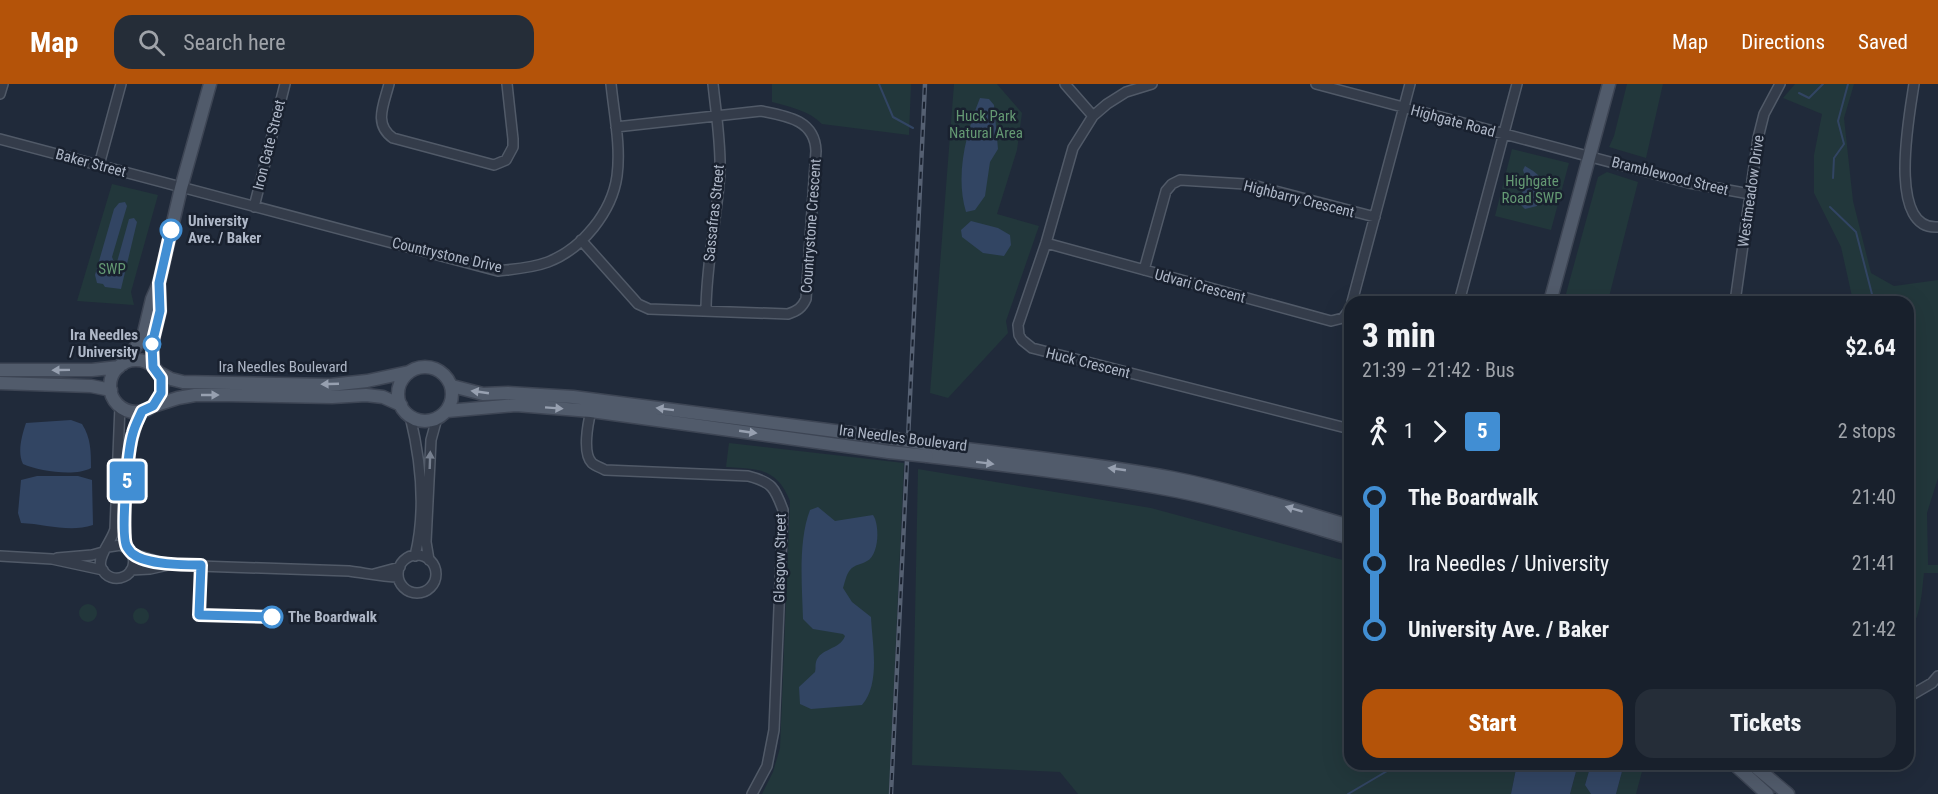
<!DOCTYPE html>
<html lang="en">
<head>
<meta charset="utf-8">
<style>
  body { margin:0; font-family:"Roboto Condensed",sans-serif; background:#252d38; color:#f1f3f6; height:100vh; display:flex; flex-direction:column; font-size:22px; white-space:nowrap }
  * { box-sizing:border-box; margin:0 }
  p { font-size:20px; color:#9fa3a9 }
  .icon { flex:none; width:33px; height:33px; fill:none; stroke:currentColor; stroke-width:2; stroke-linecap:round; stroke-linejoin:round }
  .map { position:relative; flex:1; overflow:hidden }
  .panel { position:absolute; left:1344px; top:212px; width:570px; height:474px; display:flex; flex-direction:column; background:#18202c; border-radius:18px; box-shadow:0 6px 24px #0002,0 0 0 2px #363e48 }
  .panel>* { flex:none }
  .badge { padding:0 12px; border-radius:4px; font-size:21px; line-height:39px }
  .map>.badge { position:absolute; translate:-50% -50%; box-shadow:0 0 0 3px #fff }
  .legs { display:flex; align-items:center; gap:9px; height:66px; padding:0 18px; font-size:20px }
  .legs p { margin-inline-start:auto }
  .overview { display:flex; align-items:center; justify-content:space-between; height:102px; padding:0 18px }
  h1 { font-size:33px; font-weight:800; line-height:45px }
  .primary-button { display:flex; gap:12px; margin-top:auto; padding:12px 18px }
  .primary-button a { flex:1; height:69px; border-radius:18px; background:#b45309; color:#fff; font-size:24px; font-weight:800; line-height:69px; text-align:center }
  .primary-button a+a { background:#252d38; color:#f1f3f6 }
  ul { padding:0 18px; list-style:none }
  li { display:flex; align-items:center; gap:21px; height:66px; font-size:22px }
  li i { display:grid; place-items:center; width:9px; height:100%; margin:0 8px; background:currentColor }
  li i::after { content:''; width:15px; height:15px; margin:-8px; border:4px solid; border-radius:50%; background:#18202c }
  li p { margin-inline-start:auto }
  li:first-child i { background:linear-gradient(#0000 50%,currentColor 0) }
  li:last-child i { background:linear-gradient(currentColor 50%,#0000 0) }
  header { display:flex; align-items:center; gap:36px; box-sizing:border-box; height:84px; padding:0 30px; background:#b45309; color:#fff }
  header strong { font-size:28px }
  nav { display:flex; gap:33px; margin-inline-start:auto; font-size:21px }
  .search { width:420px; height:54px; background:#252d38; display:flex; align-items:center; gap:15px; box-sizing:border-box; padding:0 21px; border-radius:18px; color:#9fa3a9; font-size:22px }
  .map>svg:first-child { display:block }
  .green { fill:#22373b }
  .water { fill:#324563 }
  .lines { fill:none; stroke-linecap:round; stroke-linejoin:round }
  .stream { stroke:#324563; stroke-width:2 }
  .minor-casing { stroke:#515a68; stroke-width:12 }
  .major-casing { stroke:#3d4554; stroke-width:15 }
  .minor { stroke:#343c4a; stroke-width:9 }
  .major { stroke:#515b6b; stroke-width:12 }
  .rail-casing { stroke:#556072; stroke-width:4.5 }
  .rail { stroke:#19212f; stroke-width:2; stroke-dasharray:7; stroke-linecap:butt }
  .major-bridge-casing { stroke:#3d4554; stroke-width:15; stroke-linecap:butt }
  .major-bridge { stroke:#515b6b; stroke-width:12 }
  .oneway { fill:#97a0b0 }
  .oneway2 { fill:#77808f }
  .line-1-casing { stroke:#fff; stroke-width:14 }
  .line-1 { stroke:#418ed3; stroke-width:9 }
  .stop-1-dot { fill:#fff; stroke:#418ed3; stroke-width:3 }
  .labels { text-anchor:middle; stroke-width:5; stroke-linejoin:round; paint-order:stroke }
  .park-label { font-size:15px; fill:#649973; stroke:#19212f }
  .street-label { font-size:15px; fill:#aeb7c7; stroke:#19212f }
  .stop-label { font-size:15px; font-weight:bold; fill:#aeb7c7; stroke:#19212f; text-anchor:start }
</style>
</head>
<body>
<header>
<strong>Map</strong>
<div class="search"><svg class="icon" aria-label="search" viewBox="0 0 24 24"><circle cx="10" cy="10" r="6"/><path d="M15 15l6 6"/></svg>Search here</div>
<nav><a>Map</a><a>Directions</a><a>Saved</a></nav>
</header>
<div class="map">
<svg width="1938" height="710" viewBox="0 0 1938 710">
  <rect width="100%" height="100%" fill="#202a3a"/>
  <path class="green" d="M772,0H911L909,51L822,40C808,26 790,23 772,18Z
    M954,0H997L1022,29L1017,66L997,130L1039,142L1006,237L1008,249L948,314L930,309Z
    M1627,0H1663L1646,74L1609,63L1614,52Z
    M1795,0H1854L1844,34L1853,117L1871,189L1894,202L1938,196V394L1927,429L1928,481H1938V489H1924C1922,505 1921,537 1908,547V218L1853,217L1841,163L1814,109V71L1822,30L1783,14Z
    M1512,65L1569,79L1551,146L1495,132Z
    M1607,88L1638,98L1608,217H1564L1598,93Z
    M112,100L158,111L131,208L134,221L77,217Z
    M729,359L904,379L889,710H762L773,688L780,664L790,417C777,384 759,385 726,383Z
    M918,385L1151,424L1350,478V680H1517L1511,710H1078L1060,688L912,681Z
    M79 529a9 9 0 1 1 18 0a9 9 0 1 1-18 0Z
    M133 532a8 8 0 1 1 16 0a8 8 0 1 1-16 0Z
    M1578,680H1591L1585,701L1591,710H1570Z
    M1624,680H1644L1636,710H1616Z"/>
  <path class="water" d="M980,14L989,15L994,21L998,65L990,78L985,112L975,126L966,128C955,91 966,49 980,14Z
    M1525,82C1548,95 1544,99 1537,122L1525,125L1519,119L1526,96L1523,86Z
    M125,118L127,122L112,173L114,178H117L129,135L134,134L137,138L121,205L105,203L103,200L97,199L95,191L114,125L119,119Z
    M971,137L998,144L1010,151L1011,161L1004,172L983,169L962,153L961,146Z
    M71,336L82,340C91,354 91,368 91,384C75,393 39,387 23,380C17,368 22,351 26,339Z
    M37,392H78L92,396L93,441C69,449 46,440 21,439L18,429L21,396Z
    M818,423L835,437L873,431C880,441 879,471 867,477C861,481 855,480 850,486C846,491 845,498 843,504L852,518L871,533C872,559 881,599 862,621L811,625L800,620L799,603L815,588C816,585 815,581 816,578C820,564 840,566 845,552L843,550L813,545L803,535C802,502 798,457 810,426Z
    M1517,680H1578L1570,710H1511Z
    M1591,680H1624L1616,710H1591L1585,701Z"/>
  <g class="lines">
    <path class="stream" d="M879,0L893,33L913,44
      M1799,9L1809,14L1823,0
      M1833,94L1834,74L1844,60L1838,37L1848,0
      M1830,123L1856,148L1874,218
      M1348,710L1399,680"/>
    <g class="minor-casing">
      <path id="minor" d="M389,0C384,20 373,40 393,54L494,81L506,76L513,63V55L507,0
        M1065,0L1093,32
        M1152,0L1126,8L1107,20L1093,32L1073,64L1046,159L1018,241L1019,251L1022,256L1032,264L1350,345
        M1316,0L1689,99L1750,110
        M1914,0C1910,28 1886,147 1938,143
        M0,10L3,0
        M0,55L498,187C515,185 532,184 548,178C582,165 612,128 617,92C621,62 614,30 611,0
        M99,81L121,0
        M254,123L285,0
        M581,156L638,220L649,225L788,230C797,227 802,224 806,215L816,67C815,36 787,32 761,27L616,43
        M1046,159L1331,237L1343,234L1350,225
        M1144,186L1166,107L1172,100L1180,96L1245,100L1260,103L1375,133
        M1352,218L1410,0
        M1459,218L1517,0
        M1735,218L1758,54L1764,30L1780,0
        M706,227C706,179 717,135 720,88C721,59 716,29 713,0
        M591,327C588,339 582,369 592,379C595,382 602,384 605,386L748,392C772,398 775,404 783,426L774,646L767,682L752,710
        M410,332C421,377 426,427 415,472
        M108,463L121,461L131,467C143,492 110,505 101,483C97,472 112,457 115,445L120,322
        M126,463C126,416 123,371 142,327
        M133,470L170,481L349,487C365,489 382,493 398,493
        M398 490a19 19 0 1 1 38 0a19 19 0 1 1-38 0Z
        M0,472L52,475L103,486
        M57,474L92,471L103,468
        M429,476L426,458L431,356L437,334
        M131,486L150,485L168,481
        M374,490L400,483
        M1908,613L1932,599L1938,592"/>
    </g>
    <g class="major-casing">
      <path id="major" d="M1550,218L1609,0
        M110 302a26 26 0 1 1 52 0a26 26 0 1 1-52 0Z
        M123,280L143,253L152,215L159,199L181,104L210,0
        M398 310a27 27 0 1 1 54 0a27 27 0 1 1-54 0Z
        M153,283L152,260L160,227L159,201
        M0,286H92L119,283
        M158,288L171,295L183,298L330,301L367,297L409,288
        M0,299L91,302L111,306
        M452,302L483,310L508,309L573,313L889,354
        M153,322L178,314L195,311H228L332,313L366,311L383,313L401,321
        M447,327L516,321L591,327L889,368
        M928,360C1010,371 1092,379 1173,394C1233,406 1292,425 1350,442
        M927,372C1011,382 1095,391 1177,407C1236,419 1293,437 1350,454
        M1734,680L1767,710
        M1752,680L1788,710"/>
    </g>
    <use href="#minor" class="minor"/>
    <use href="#major" class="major"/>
    <g class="rail-casing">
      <path id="rail" d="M891,710L925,0"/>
    </g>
    <use href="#rail" class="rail"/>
    <g class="major-bridge-casing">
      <path id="major-bridge" d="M889,354L928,360
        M889,368L927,372"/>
    </g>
    <use href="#major-bridge" class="major-bridge"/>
  </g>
  <defs><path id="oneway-solid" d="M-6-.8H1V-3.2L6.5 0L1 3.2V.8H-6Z" transform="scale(1.5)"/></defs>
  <g class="oneway">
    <use href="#oneway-solid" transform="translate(61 286) rotate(179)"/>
    <use href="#oneway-solid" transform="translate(330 300) rotate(178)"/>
    <use href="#oneway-solid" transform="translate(480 308) rotate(-172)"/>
    <use href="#oneway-solid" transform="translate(210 311)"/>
    <use href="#oneway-solid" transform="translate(554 324) rotate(4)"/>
    <use href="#oneway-solid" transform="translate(665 325) rotate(-173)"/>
    <use href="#oneway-solid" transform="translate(748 348) rotate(8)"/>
    <use href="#oneway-solid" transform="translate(985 379) rotate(7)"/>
    <use href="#oneway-solid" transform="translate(1117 385) rotate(-172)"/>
    <use href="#oneway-solid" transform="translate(1294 425) rotate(-163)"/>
  </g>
  <use class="oneway2" href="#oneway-solid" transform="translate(430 376) rotate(-88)"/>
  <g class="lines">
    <g class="line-1-casing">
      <path id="line-1" d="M171,146L159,199L160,227L152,260L153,283L161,294V309L153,322L142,327C139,334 135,341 133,349C128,364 120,452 127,463C129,466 131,469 133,470C147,481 184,481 201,481L199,531L272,533"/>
    </g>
    <use href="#line-1" class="line-1"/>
  </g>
  <g class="stop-1-dot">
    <circle cx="171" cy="146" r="10"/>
    <circle cx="152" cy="260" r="8"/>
    <circle cx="272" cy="533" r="10"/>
  </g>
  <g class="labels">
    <g class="park-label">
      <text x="986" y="37">Huck Park<tspan x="986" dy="17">Natural Area</tspan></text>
      <text x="1532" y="102">Highgate<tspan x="1532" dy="17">Road SWP</tspan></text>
      <text x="112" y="190">SWP</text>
    </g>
    <g class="street-label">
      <text transform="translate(1453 37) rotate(15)" y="5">Highgate Road</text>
      <text transform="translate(269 61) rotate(-76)" y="5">Iron Gate Street</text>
      <text transform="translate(91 79) rotate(15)" y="5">Baker Street</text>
      <text transform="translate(1670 92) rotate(14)" y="5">Bramblewood Street</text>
      <text transform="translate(1751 107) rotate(-82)" y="5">Westmeadow Drive</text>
      <text transform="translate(1299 115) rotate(14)" y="5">Highbarry Crescent</text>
      <text transform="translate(714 129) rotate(-84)" y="5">Sassafras Street</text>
      <text transform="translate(811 142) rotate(-86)" y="5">Countrystone Crescent</text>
      <text transform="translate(447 171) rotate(13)" y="5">Countrystone Drive</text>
      <text transform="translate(1200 202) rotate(15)" y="5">Udvari Crescent</text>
      <text transform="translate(1088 279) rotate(14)" y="5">Huck Crescent</text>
      <text x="283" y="288">Ira Needles Boulevard</text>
      <text transform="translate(903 354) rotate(7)" y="5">Ira Needles Boulevard</text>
      <text transform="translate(780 474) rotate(-89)" y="5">Glasgow Street</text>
    </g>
    <g class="stop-label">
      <text x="188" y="142">University<tspan x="188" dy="17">Ave. / Baker</tspan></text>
      <text x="138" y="256" text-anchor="end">Ira Needles<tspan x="138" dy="17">/ University</tspan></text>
      <text x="288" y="538">The Boardwalk</text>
    </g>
  </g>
</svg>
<b class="badge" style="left:127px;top:397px;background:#418ed3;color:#fff">5</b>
<section class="panel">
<div class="overview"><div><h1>3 min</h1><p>21:39 – 21:42 · Bus</p></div><b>$2.64</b></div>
<div class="legs"><svg class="icon" aria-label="walk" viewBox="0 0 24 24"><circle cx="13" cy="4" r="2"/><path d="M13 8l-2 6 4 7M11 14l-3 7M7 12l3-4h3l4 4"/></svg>1<svg class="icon" aria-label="forward" viewBox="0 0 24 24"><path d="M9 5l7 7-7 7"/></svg><b class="badge" style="background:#418ed3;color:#fff">5</b><p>2 stops</p></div>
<ul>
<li><i style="color:#418ed3"></i><b>The Boardwalk</b><p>21:40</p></li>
<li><i style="color:#418ed3"></i><span>Ira Needles / University</span><p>21:41</p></li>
<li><i style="color:#418ed3"></i><b>University Ave. / Baker</b><p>21:42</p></li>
</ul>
<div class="primary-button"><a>Start</a><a>Tickets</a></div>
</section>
</div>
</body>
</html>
